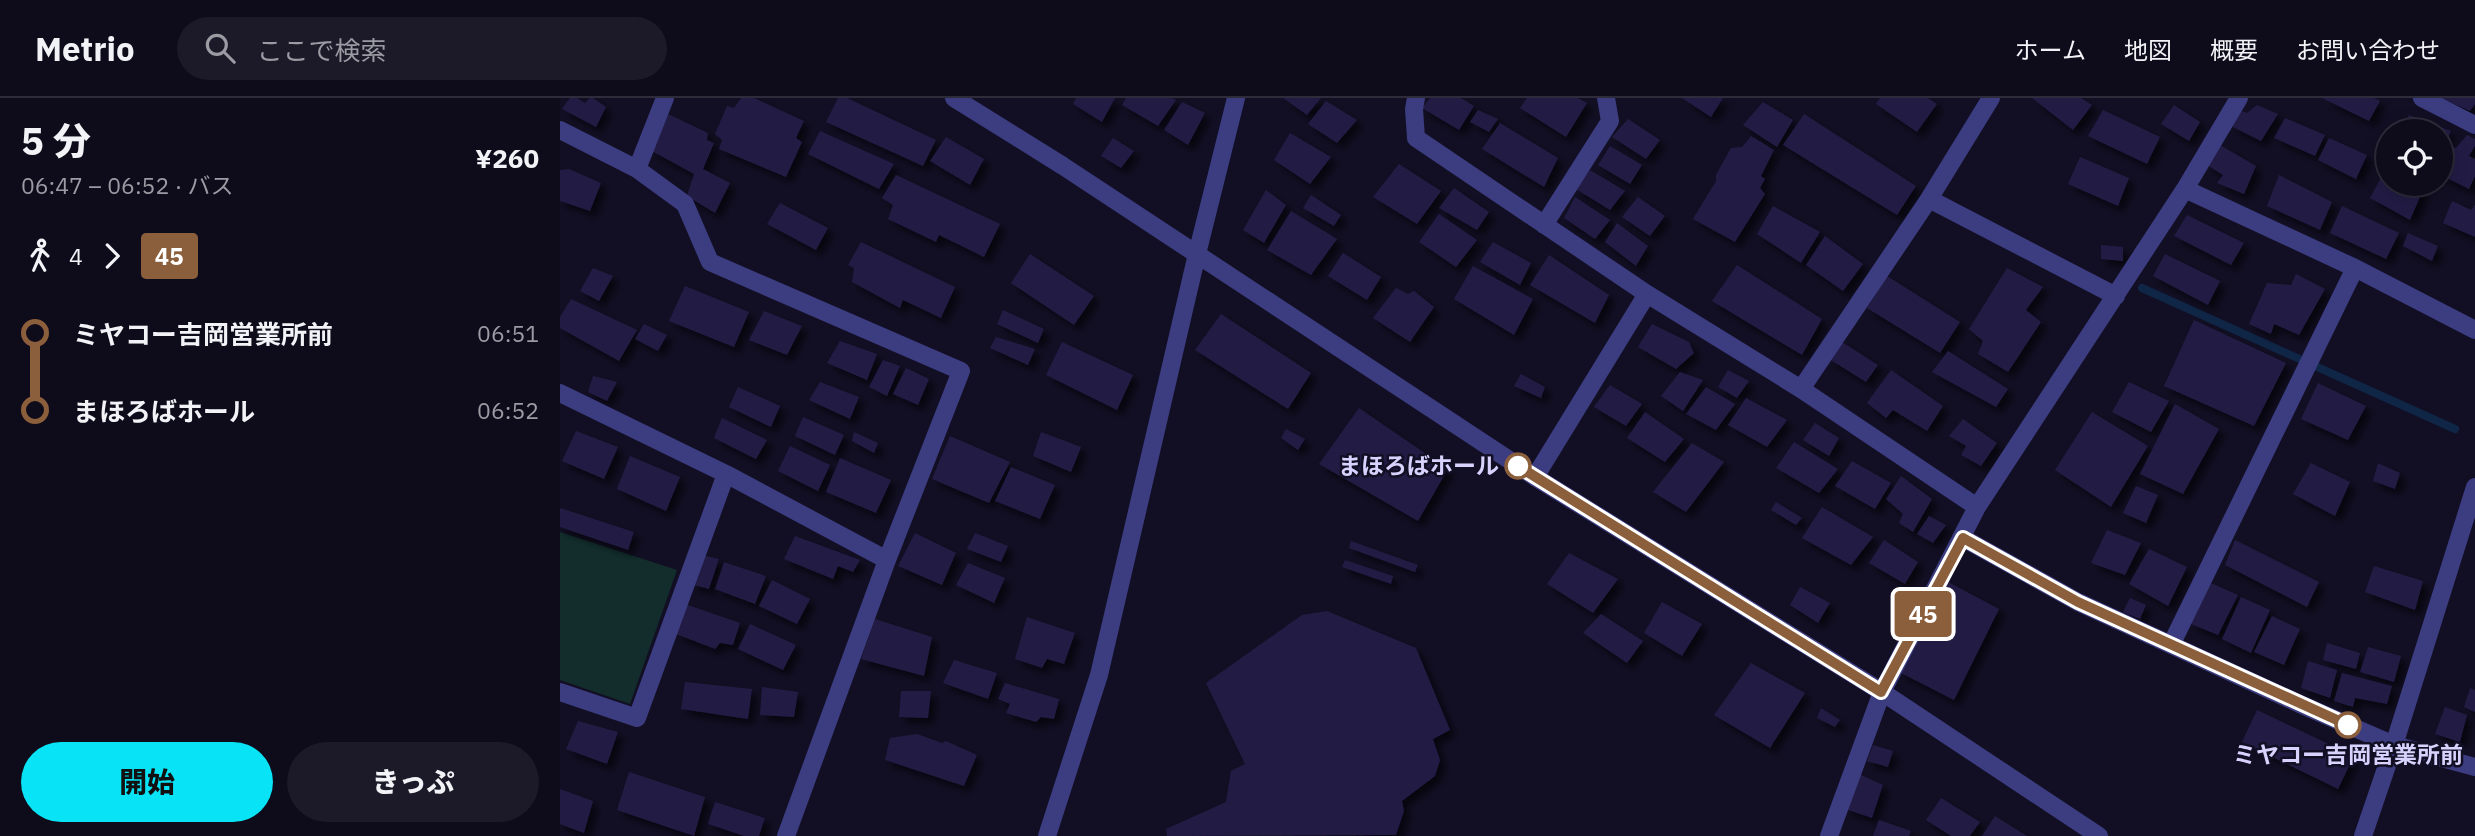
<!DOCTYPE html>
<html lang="ja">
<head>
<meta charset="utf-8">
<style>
  body { margin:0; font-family:"IBM Plex Sans","Noto Sans JP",sans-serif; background:#1c1928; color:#f1f3f6; height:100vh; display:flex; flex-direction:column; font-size:26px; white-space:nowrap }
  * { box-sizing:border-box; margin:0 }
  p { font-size:23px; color:#9b9ba3 }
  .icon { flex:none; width:38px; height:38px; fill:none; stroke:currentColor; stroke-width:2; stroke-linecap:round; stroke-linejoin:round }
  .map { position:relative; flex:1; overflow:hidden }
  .drawer { display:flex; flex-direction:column; background:#0e0b1b; width:560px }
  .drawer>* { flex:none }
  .badge { padding:0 14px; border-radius:5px; font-size:24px; line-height:46px }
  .fabs { position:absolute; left:1816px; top:21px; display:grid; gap:14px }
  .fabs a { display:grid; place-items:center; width:77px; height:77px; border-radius:50%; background:#0e0b1b; box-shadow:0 4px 18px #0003,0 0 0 2px #2e2b3a; font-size:35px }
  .map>.badge { position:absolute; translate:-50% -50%; box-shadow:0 0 0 4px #fff }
  .legs { display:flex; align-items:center; gap:10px; height:77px; padding:0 21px; font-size:23px }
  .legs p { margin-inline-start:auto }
  .head { display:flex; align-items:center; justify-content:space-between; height:119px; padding:0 21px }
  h1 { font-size:38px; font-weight:800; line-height:52px }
  .button { display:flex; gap:14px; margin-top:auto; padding:14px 21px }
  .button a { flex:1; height:80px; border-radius:42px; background:#08e4f5; color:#111; font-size:28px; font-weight:800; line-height:80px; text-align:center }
  .button a+a { background:#1c1928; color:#f1f3f6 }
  ul { padding:0 21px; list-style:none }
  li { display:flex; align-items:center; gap:24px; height:77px; font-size:26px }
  li i { display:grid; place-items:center; width:10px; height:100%; margin:0 9px; background:currentColor }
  li i::after { content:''; width:18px; height:18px; margin:-9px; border:5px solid; border-radius:50%; background:#0e0b1b }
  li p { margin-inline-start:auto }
  li:first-child i { background:linear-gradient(#0000 50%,currentColor 0) }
  li:last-child i { background:linear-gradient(currentColor 50%,#0000 0) }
  header { display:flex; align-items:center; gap:42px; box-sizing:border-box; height:98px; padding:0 35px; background:#0e0b1b; border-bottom:2px solid #2e2b3a }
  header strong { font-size:33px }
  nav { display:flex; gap:38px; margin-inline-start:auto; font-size:24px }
  .search { width:490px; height:63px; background:#1c1928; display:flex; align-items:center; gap:18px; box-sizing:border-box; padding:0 24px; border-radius:38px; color:#9b9ba3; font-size:26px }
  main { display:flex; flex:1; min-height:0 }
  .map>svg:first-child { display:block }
  .green { fill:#122d2c }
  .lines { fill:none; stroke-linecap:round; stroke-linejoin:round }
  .stream { stroke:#0f2647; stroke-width:8 }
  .building { fill:#231c44; filter:url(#shadow) }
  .minor { stroke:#3c3c81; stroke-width:18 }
  .tertiary { stroke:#3c3c81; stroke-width:18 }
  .line-1-casing { stroke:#fff; stroke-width:16 }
  .line-1 { stroke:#8b5e3c; stroke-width:10 }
  .stop-1-dot { fill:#fff; stroke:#8b5e3c; stroke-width:3.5 }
  .labels { text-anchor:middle; stroke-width:5; stroke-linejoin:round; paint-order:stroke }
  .stop-label { font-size:23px; font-weight:bold; fill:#d7d3fe; stroke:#120f24; text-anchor:end }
</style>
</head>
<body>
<header>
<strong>Metrio</strong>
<div class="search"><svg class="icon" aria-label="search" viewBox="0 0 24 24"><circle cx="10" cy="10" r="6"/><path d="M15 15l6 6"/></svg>ここで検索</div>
<nav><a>ホーム</a><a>地図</a><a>概要</a><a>お問い合わせ</a></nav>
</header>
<main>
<section class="drawer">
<div class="head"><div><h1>5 分</h1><p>06:47 – 06:52 · バス</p></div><b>¥260</b></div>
<div class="legs"><svg class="icon" aria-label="walk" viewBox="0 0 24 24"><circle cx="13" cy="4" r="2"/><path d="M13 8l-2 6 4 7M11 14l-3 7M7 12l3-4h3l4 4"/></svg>4<svg class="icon" aria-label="forward" viewBox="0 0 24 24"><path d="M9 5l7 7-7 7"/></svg><b class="badge" style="background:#8b5e3c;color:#fff">45</b></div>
<ul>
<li><i style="color:#8b5e3c"></i><b>ミヤコー吉岡営業所前</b><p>06:51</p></li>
<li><i style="color:#8b5e3c"></i><b>まほろばホール</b><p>06:52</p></li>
</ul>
<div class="button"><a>開始</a><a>きっぷ</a></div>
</section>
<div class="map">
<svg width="1915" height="738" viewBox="0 0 1915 738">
  <defs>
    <filter id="shadow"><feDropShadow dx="6" dy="6" stdDeviation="3.5" flood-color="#0009"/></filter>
  </defs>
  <rect width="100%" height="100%" fill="#120f24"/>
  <path class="green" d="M0,434L117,472L70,606L0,582Z"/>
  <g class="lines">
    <path class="stream" d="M1582,190L1895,331"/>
  </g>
  <path class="building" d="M10,0H17L25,5L30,0H33L46,9L36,29L2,11Z
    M181,0H194L244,23L236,40L242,44L226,79L159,51L162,42L155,36L167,8L174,10Z
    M278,0H287L376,42L363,68L266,24Z
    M516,0H555L542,24L513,6Z
    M566,0H612L616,2L598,28L562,7Z
    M723,0H761L747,17Z
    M870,0H901L914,8L899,32L862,10Z
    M967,0H1018L1027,5L1006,39L960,10Z
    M1122,0H1163L1151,19Z
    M1320,0H1368L1377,6L1357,34L1316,6Z
    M1472,0H1521L1532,7L1513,32Z
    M1762,0H1814L1820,3L1809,23Z
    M1881,0H1915V6L1910,13Z
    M766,3L797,22L777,45L748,26Z
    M622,4L645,15L628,47L604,32Z
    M1203,4L1233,22L1217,49L1183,27Z
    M1614,7L1640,24L1629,43L1601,26Z
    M1697,7L1718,16L1701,43L1671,28L1679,12L1687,15Z
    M918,12L938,21L929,34L910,24Z
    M1543,12L1600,39L1587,66L1528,38Z
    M108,16L148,35L147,42L154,45L143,71L170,85L155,115L127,98L134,76L90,52Z
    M1244,16L1356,88L1337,117L1223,47Z
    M1849,17L1891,33L1881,53V33H1841Z
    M1725,20L1765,37L1755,58L1714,40Z
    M1068,21L1100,42L1086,61L1052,39Z
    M940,25L998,60L984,89L922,51Z
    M260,33L334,66L319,91L248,56Z
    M730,35L771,59L750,86L714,62Z
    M1907,37L1915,41V48L1909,58L1915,61V78L1909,91L1881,77V67L1890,48L1896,50Z
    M1191,38L1214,52L1201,78L1205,81L1200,90L1205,96L1175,144L1133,121L1156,83V77L1171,50L1182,49Z
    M386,39L424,61L410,87L370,63Z
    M553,40L574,53L561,70L541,58Z
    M1769,40L1807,57L1796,81L1758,62Z
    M1660,47L1696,68L1684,96L1657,85L1663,77L1647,67Z
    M1050,48L1082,67L1070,86L1038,67Z
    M1520,59L1569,80L1558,108L1508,86Z
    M839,66L881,93L857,126L813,99Z
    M9,71L41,85L30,113L0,103V72Z
    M1030,72L1065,93L1050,112L1016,91Z
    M1825,72L1829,74V86H1851L1863,92L1850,122L1810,100Z
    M336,77L440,126L424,159L379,137L376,144L328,121L333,107L322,100Z
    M1719,77L1772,104L1760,132L1707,108Z
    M894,90L929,114L917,132L879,110Z
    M706,92L726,107L704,145L683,132Z
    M751,97L781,117L774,128L743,110Z
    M1015,99L1050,122L1035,141L1004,120Z
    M1078,99L1105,118L1090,138L1062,119Z
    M1892,103L1911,112L1915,107V139L1883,125Z
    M220,105L268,130L256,152L207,126Z
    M1213,108L1260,134L1241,165L1197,136Z
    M1782,108L1839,135L1826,161L1770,135Z
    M731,113L777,141L751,177L707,152Z
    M879,116L917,142L896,169L859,144Z
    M1627,117L1684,145L1671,167L1614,138Z
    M1057,125L1088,148L1076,168L1045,144Z
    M1848,135L1878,148L1872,163L1843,148Z
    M1265,138L1303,166L1283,193L1246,167Z
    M301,144L395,189L381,220L343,202L340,210L292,184L294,170L288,167Z
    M933,144L971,165L960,187L920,164Z
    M1541,147L1563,149V163L1541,161Z
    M783,155L821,179L807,202L768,178Z
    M470,156L534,198L514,227L451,185Z
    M1605,156L1660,183L1648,207L1593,178Z
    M989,157L1049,197L1035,225L970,187Z
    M1177,167L1262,221L1242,257L1152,203Z
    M913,168L973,201L954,237L894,201Z
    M33,170L53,178L39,203L20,193Z
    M1447,170L1483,189L1466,212L1481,224L1448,274L1418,256L1423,243L1409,231Z
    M1736,176L1765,191L1739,237L1714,226L1711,236L1689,226L1707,185L1731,187Z
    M1327,178L1400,224L1380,255L1307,210Z
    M125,188L189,214L174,249L109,223Z
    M836,190L848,196L854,193L874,209L850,244L813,220Z
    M11,201L77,232L59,263L0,230V219Z
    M443,212L484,231L478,245L437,226Z
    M204,213L242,228L227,257L189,242Z
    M661,216L751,275L728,311L635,252Z
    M1634,222L1726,265L1694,328L1604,288Z
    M84,226L107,237L98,253L75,241Z
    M1092,226L1129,244L1134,255L1116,271L1078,249Z
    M436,239L475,251L468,267L430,250Z
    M280,243L317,256L307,282L267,265Z
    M502,244L573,277L557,312L486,277Z
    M1282,244L1318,267L1306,284L1269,261Z
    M1388,253L1448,291L1436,309L1372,274Z
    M323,262L340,268L327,298L309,289Z
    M346,270L369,281L358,307L333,296Z
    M1168,272L1189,283L1177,300L1158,289Z
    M1331,272L1383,308L1367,333L1333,312L1326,320L1307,305Z
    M1120,274L1143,282L1123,313L1101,298Z
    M961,276L985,289L981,300L954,288Z
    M33,278L57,284L47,303L28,294Z
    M260,284L299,299L290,321L249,302Z
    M1569,284L1609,303L1591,334L1552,314Z
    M1758,285L1806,308L1788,342L1741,321Z
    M1050,287L1082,306L1066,328L1034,309Z
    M178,289L220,308L211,329L169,309Z
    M1146,289L1175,306L1156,332L1126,316Z
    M1186,300L1227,322L1207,349L1168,327Z
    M1615,306L1659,331L1623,396L1580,376Z
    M799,310L888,371L858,423L759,366Z
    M1085,314L1124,341L1105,364L1067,340Z
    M1532,314L1588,348L1551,409L1495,372Z
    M243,319L284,337L275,357L235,338Z
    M162,320L207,342L196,361L154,340Z
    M1403,321L1437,345L1421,368L1401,357L1406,348L1389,338Z
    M1255,325L1279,340L1269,358L1243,342Z
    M726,331L745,341L738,352L721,340Z
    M16,333L58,349L44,381L2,363Z
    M294,334L318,345L314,355L292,343Z
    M481,334L521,349L511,374L473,358Z
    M390,338L450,364L429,405L372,381Z
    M1234,344L1278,371L1259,395L1216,370Z
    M1132,345L1164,364L1126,414L1093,394Z
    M230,348L270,367L258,393L218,373Z
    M70,358L120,379L106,413L57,391Z
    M280,360L331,382L316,415L266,394Z
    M1292,363L1331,385L1315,411L1275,388Z
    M1751,365L1790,384L1775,418L1733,396Z
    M1818,365L1840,375L1835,391L1813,383Z
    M451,369L495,387L480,421L435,403Z
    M1341,378L1372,401L1353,434L1339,425L1343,416L1326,401Z
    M1576,388L1598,397L1586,425L1563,415Z
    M1216,404L1242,420L1236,427L1211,412Z
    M1262,409L1313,439L1291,467L1242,440Z
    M0,410L74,434L68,452L0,429Z
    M1369,418L1386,427L1373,445L1357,436Z
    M1547,432L1581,445L1565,477L1531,465Z
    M355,435L396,455L382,487L338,468Z
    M415,435L448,448L441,464L407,451Z
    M235,438L300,462L293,474L278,468L273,481L224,461Z
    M1324,442L1358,464L1345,486L1309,465Z
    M1675,442L1759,484L1747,509L1665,467Z
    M791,443L858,467L855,474L789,450Z
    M1589,451L1627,469L1608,508L1569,486Z
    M1009,455L1058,481L1033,515L987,486Z
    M142,457L159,461L149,491L130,486Z
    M785,462L833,478L831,486L782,469Z
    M164,464L206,478L195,506L155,491Z
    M408,465L445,480L434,505L396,487Z
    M1814,468L1863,483L1855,512L1805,494Z
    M212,482L250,501L237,526L199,508Z
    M1388,484L1439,511L1394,602L1339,574Z
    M1651,485L1678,497L1658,537L1631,526Z
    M1240,489L1270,505L1258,525L1230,507Z
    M1681,499L1710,512L1691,555L1662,541Z
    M1570,500L1586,507L1580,521L1563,514Z
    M1102,504L1142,526L1122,558L1084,535Z
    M125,506L180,525L173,547L160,545L155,551L116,536Z
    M767,513L856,550L890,632L873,641L880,662L875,678L842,703L844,713L836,737L607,738L606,731L666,704L671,673L685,666L646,585L742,517Z
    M1041,516L1083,543L1067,565L1023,535Z
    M1712,518L1740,531L1724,567L1694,554Z
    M467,519L515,535L504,566L487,561L482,570L455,561Z
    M315,521L372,539L364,578L301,561Z
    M190,526L236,547L223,572L178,551Z
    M1767,545L1800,555L1796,571L1763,562Z
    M1808,549L1841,558L1834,584L1800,574Z
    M394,562L437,575L428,601L383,585Z
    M1748,563L1777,572L1770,600L1741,590Z
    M1191,565L1245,595L1210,650L1154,617Z
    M1782,575L1832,588L1827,606L1795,600L1793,609L1774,603Z
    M125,584L192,591L188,621L121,611Z
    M445,585L499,601L494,621L481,619L476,624L446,615L450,606L438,601Z
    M202,589L238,594L234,619L200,617Z
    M1910,590L1915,592V614L1904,609Z
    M341,593H371L368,620L339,619Z
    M1885,609L1907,617L1900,644L1875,636Z
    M1261,610L1280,622L1275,629L1257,620Z
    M1697,612L1794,658L1778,691L1682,644Z
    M18,623L58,634L47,666L6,651Z
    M357,636L382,645L386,643L417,657L404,688L325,662L330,640Z
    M1313,647L1333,653L1328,669L1307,663Z
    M69,674L145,699L134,738L57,712Z
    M1299,676L1323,687L1312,720L1285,711Z
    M0,691L33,703L24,735L0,726Z
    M1381,700L1420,724L1410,738H1391L1366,722Z
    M155,704L205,720L199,738H184L148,726Z
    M1435,718L1467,738H1422Z
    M1319,722L1351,733L1349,738H1313Z"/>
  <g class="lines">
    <path class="minor" d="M856,0L854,11L856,40L1087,196L1241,291L1417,409
      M1862,0L1915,27
      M0,32L77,71L125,106L150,164L401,273L327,462L226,738
      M77,71L105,0
      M1625,91L1795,170L1915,232
      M1369,101L1556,198
      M984,127L1050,23L1046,0
      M1241,291L1369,101L1431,0
      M0,295L166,376L327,462
      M975,379L1087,196
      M1403,440L1518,504L1742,607L1834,647L1915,669
      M1611,547L1795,170
      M0,594L77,620L166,376
      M1269,738L1322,594L1417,409L1625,91L1679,0"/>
    <path class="tertiary" d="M394,0L503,68L975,379L1322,594L1539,738
      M487,738L539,577L637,156L676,0
      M1803,738L1834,647L1915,389"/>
  </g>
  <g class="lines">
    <g class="line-1-casing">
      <path id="line-1" d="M958,368L1321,594L1403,440L1518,504L1788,627"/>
    </g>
    <use href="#line-1" class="line-1"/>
  </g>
  <g class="stop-1-dot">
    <circle cx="958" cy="368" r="12"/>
    <circle cx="1788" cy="627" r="12"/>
  </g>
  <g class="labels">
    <g class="stop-label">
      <text x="939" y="376">まほろばホール</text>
      <text x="1788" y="665" text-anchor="middle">ミヤコー吉岡営業所前</text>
    </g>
  </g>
</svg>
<div class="fabs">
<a><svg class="icon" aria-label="locate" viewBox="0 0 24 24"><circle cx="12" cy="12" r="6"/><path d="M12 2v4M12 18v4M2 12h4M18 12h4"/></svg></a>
</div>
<b class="badge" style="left:1363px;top:516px;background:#8b5e3c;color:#fff">45</b>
</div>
</main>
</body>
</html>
